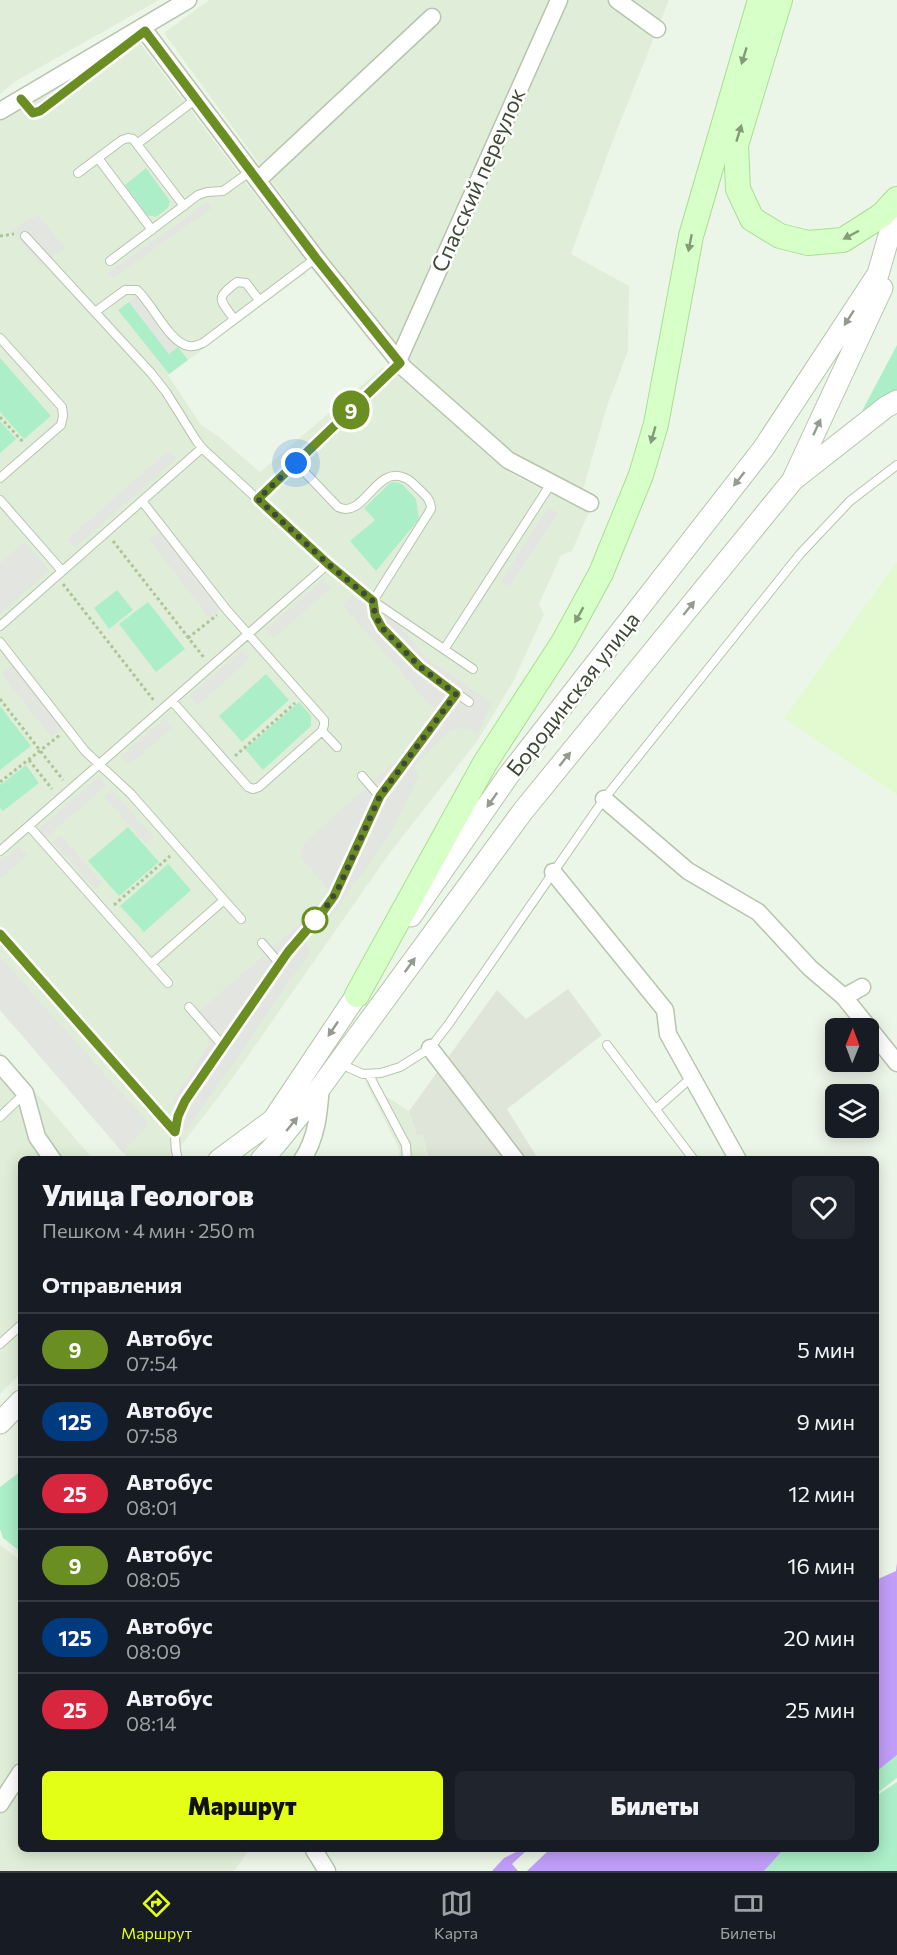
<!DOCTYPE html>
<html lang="ru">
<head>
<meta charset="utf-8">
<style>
  body { margin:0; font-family:Commissioner,sans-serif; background:#20242c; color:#f1f3f6; height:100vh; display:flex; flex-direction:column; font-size:22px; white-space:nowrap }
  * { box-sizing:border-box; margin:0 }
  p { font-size:20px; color:#9ea1a6 }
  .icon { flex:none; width:33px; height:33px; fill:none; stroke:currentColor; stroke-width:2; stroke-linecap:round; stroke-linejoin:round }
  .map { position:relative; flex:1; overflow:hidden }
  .details { position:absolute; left:18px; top:1156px; width:861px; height:696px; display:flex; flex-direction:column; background:#171b24; border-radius:9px; box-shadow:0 3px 15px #0003 }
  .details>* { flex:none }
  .badge { padding:0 12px; border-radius:20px; font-size:21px; line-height:39px }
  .needle { width:39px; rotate:1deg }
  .tools { position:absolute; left:825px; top:1018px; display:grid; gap:12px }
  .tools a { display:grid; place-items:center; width:54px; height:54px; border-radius:9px; background:#171b24; box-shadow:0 3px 15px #0003; font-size:30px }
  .you { position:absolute; width:30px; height:30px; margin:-15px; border:4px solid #fff; border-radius:50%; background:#1a73e8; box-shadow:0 0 0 9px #1a73e833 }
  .map>.badge { position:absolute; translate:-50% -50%; box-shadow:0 0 0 3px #fff }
  h2 { padding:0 24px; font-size:22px; line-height:54px }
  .round { display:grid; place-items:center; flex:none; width:63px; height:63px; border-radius:9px; background:#20242c }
  .head { display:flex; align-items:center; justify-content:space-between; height:102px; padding:0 24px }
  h1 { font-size:28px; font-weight:800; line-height:45px }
  .action { display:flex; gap:12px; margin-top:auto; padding:12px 24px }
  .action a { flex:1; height:69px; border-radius:9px; background:#e2ff15; color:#111; font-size:24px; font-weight:800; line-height:69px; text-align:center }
  .action a+a { background:#20242c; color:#f1f3f6 }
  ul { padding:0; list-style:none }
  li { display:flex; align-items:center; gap:18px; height:72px; padding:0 24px; border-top:2px solid #363941 }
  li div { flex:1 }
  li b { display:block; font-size:22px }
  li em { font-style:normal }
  li .badge { min-width:66px; font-weight:700; text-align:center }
  .tabs { display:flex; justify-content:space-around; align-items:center; height:84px; border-top:2px solid #363941; background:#171b24; font-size:16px; color:#9ea1a6 }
  .tabs a { display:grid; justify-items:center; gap:3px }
  .tabs .on { color:#e2ff15 }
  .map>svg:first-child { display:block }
  .residential { fill:#e0eed9 }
  .commercial { fill:#e3fad1 }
  .industrial { fill:#dfe5d9 }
  .green { fill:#aceec8 }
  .parking { fill:#e3e6e0 }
  .water { fill:#c09ef9 }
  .pier { fill:#ecf6e8 }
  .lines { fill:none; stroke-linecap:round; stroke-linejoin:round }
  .service-casing { stroke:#b6c5ac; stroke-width:10 }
  .minor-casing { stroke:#b6c5ac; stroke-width:19 }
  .tertiary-casing { stroke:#b6c5ac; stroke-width:23 }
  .secondary-casing { stroke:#a9de94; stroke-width:26 }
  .path { stroke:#aac698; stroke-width:3; stroke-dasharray:3 3; stroke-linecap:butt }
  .service { stroke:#fff; stroke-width:8 }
  .minor { stroke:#fff; stroke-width:16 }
  .tertiary { stroke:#fff; stroke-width:21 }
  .secondary { stroke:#d7ffc8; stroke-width:24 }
  .oneway { fill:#839b77 }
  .oneway2 { fill:#959b90 }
  .line-casing { stroke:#fff; stroke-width:14 }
  .line { stroke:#6b8e23; stroke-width:9 }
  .walk { stroke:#3e4a35; stroke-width:6; stroke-dasharray:0 10.8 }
  .stop-dot { fill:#fff; stroke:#6b8e23; stroke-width:3 }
  .labels { text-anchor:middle; stroke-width:5; stroke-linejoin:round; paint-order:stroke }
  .street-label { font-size:22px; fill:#3e4a35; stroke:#fff }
</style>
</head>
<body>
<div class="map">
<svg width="897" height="1871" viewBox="0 0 897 1871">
  <rect width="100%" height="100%" fill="#ecf6e8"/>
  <path class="residential" d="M0,0H159L16,81L0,94Z
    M209,0H669L613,140L571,254L629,286L628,351L606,409L583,490L514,456L403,362L164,33Z
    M134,35L251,190L303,255L306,265V275L298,279L168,375L201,425L218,436L260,472L383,367L416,385L512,474L589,512L572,551L561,555L539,604L544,614L514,680L478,740L389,854L229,1083L171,1159H129L0,1010V118Z
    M0,1052H1L93,1159L21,1160V1373L0,1394Z
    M366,1083L409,1111L417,1136L423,1135L427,1159H398L400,1151Z
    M0,1545L21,1561V1850H249L234,1871H0Z"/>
  <path class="commercial" d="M897,562V795L784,718Z"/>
  <path class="industrial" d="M568,989L602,1035L507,1109L538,1159H428L423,1135L417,1136L409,1111L497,990L526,1019Z"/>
  <path class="green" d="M146,168L170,201L168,208L156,217L147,215L125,185Z
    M129,302L169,353L178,347L188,360L169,374L118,310Z
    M897,345V390L862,411Z
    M0,358L51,416L24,439L0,412Z
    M0,421L16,439L0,453Z
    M394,482L402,484L416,499L419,519L376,571L350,541L375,520L364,508L390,483Z
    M117,590L133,610L109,629L94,608Z
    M148,602L185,649L156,672L119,624Z
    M266,674L289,700L242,742L219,716Z
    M299,702L311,716V726L263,770L245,749Z
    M0,706L31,746L0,770Z
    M26,765L39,783L3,811L0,808V785Z
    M128,827L159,862L119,896L88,861Z
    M168,864L191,890L144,932L120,906Z
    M21,1471V1552L3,1538L0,1529V1487Z
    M897,1755V1778L876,1794V1772Z
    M897,1782V1871H764L783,1850H876V1796Z"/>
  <path class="parking" d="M208,202L212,208L112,279L107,273Z
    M38,215L65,247L42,266L11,230Z
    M138,295L178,347L169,354L129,302Z
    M169,450L177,459L75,548L67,539Z
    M548,507L558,513L510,587L501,581Z
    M161,531L221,610L209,618L149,540Z
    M25,541L50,571L0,614V563Z
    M323,579L331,588L274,638L266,629Z
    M351,596L395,621L429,660L492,703L478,733L462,728L450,731L416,764L415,769L419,777L391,832L335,912L308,935L306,943L310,952L185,1133L174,1099L208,1046L207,1035L192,1017L324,903L328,895L327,888L302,859L301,851L304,843L435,726L437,713L342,605Z
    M242,650L250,659L197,706L189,696Z
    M13,665L63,728L51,737L1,674Z
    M165,718L173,727L129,765L121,756Z
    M99,776L107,785L45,839L37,830Z
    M112,790L154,837L146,844L104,797Z
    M61,835L102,882L95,889L53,842Z
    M19,846L27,855L0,879V862Z
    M0,957L149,1123L123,1153L0,1010Z"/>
  <path class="water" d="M897,1563V1755L876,1772V1580L896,1571Z
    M520,1850H783L764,1871H492L504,1858Z"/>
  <path class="pier" d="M527,1850H549L527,1871H518L512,1864Z"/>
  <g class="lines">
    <g class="service-casing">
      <path id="service" d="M21,99L33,113L40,111L126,45
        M137,144L196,99
        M98,158L152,230
        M78,173L122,140L128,138L133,139L184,206
        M25,236L151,373L166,392L196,440L202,448L328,564L373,601L473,669
        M110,261L198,195L207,192L223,191L251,171
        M95,312L125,290H137C152,303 170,344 189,346C194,347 198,345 203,343L316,258
        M234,319C219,298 215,299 237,282L246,283L259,300
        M0,338L62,407L63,416L61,425L0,478
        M296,463L338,507C364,520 376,464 405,478C411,480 415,486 420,490C426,496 431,500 431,509L373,601C373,612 376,620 383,628L419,666L469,702
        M258,499L400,363
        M0,500L62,571
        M142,501L226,609L324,720V725L322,731L259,787L253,789L248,787L172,701
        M0,626L202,448
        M0,642L85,751L131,794L224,900L151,964
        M445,648L552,482
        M322,731L337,747
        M362,776L380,797
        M29,826L168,983
        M0,851L328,564
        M224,900L241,919
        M0,934L175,1132
        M262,943L280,964
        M189,1007L223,1046
        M607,1045L694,1160
        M338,1063L363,1074L381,1073L400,1067L430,1048L448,1025L604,799L800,554L850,501L897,465
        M369,1075L406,1145L407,1160
        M656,1109L692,1077
        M0,1117L25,1093
        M178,1160C172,1138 176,1121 185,1101L288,952L324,910L334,896L380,797L456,694
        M0,1344L21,1325"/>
    </g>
    <g class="minor-casing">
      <path id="minor" d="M617,0L657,29
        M142,27L316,258L404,368L508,460L590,503
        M0,111L188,0
        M258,180L432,17
        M398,361L559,0
        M604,799L688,871L758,912L810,968L844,997L862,987
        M553,872L665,1010L668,1034L738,1160
        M844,997L897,1063
        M430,1048L516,1160
        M0,1064L25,1093L37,1137L53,1160
        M302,1160C317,1138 319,1112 321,1086
        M0,1804L21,1772
        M314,1850L327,1871"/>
    </g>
    <g class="tertiary-casing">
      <path id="tertiary" d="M794,477L882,288
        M411,916L508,776L763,449L878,274L897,208
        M219,1160L273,1120L366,981
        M261,1160L276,1144L306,1107L523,811L793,480L886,407L897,401
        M0,1423L21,1401"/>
    </g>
    <g class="secondary-casing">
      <path id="secondary" d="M780,0L736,145L738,189L752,219L780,236L808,243L843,240L882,215L897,199
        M357,995L485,763L564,641L601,573L641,475L656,424L691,236L760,0"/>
    </g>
    <path class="path" d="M0,236L14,234
      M0,417L23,442
      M113,541L205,659
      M63,584L155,702
      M188,638L217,615
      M0,699L63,780
      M235,756L295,703
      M29,760L52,789
      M0,782L60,735
      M114,905L170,856"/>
    <use href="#service" class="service"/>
    <use href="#minor" class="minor"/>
    <use href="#tertiary" class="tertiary"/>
    <use href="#secondary" class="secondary"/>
  </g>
  <defs><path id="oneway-solid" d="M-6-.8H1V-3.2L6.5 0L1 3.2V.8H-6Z" transform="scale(1.5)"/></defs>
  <g class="oneway">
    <use href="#oneway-solid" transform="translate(744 56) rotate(107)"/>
    <use href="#oneway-solid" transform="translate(739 133) rotate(-73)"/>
    <use href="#oneway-solid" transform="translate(851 235) rotate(152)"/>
    <use href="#oneway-solid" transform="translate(690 243) rotate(101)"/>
    <use href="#oneway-solid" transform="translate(653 435) rotate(106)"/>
    <use href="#oneway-solid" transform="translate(579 615) rotate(119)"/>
  </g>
  <g class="oneway2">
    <use href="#oneway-solid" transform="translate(849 318) rotate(123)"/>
    <use href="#oneway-solid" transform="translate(817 427) rotate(-65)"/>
    <use href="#oneway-solid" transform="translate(739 479) rotate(128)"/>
    <use href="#oneway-solid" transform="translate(689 608) rotate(-51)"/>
    <use href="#oneway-solid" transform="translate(565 759) rotate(-51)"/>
    <use href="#oneway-solid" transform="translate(492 800) rotate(125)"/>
    <use href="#oneway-solid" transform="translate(410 965) rotate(-54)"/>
    <use href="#oneway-solid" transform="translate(333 1029) rotate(124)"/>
    <use href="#oneway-solid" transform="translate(292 1124) rotate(-51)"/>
  </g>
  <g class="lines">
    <g class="line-casing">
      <path id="line" d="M0,934L175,1132L178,1116L185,1101L288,952L324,910L334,896L380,796L456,694L419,666L382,628L375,615L373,601L328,564L258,499L400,363L316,258L145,31L40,111L33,113L21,99"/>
    </g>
    <use href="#line" class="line"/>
    <path class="walk" d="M296,463L258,499L328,564L373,601L375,615L382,628L419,666L456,694L380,796L338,889L324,910L315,920"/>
  </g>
  <circle class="stop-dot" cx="315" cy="920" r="12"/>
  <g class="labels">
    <g class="street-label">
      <text transform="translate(478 180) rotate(-66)" y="8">Спасский переулок</text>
      <text transform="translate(573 694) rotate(-52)" y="8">Бородинская улица</text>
    </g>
  </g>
</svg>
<div class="tools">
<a><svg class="needle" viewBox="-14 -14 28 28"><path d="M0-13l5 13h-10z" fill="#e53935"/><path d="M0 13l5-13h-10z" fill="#9ea1a6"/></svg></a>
<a><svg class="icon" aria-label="layers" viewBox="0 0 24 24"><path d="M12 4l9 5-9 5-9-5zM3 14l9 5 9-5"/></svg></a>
</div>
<div class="you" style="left:296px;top:463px"></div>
<b class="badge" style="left:351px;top:410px;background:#6b8e23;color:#fff">9</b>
<section class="details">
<div class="head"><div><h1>Улица Геологов</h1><p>Пешком · 4 мин · 250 m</p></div><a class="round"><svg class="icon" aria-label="heart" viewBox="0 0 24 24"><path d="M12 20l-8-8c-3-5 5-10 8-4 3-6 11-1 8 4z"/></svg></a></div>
<h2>Отправления</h2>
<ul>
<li><span class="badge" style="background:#6b8e23;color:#fff">9</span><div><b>Автобус</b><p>07:54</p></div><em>5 мин</em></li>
<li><span class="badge" style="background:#003b80;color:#fff">125</span><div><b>Автобус</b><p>07:58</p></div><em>9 мин</em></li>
<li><span class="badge" style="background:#d7263d;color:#fff">25</span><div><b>Автобус</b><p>08:01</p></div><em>12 мин</em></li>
<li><span class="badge" style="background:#6b8e23;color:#fff">9</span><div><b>Автобус</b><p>08:05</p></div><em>16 мин</em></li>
<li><span class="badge" style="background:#003b80;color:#fff">125</span><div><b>Автобус</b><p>08:09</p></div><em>20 мин</em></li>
<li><span class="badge" style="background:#d7263d;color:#fff">25</span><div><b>Автобус</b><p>08:14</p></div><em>25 мин</em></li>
</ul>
<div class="action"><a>Маршрут</a><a>Билеты</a></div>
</section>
</div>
<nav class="tabs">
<a class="on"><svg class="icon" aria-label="directions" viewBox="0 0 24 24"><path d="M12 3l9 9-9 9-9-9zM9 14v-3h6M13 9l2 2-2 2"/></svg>Маршрут</a>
<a><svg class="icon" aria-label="map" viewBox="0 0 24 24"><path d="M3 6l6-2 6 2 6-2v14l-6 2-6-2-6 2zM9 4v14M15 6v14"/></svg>Карта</a>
<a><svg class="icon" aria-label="tickets" viewBox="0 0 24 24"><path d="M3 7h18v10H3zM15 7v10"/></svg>Билеты</a>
</nav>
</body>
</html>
